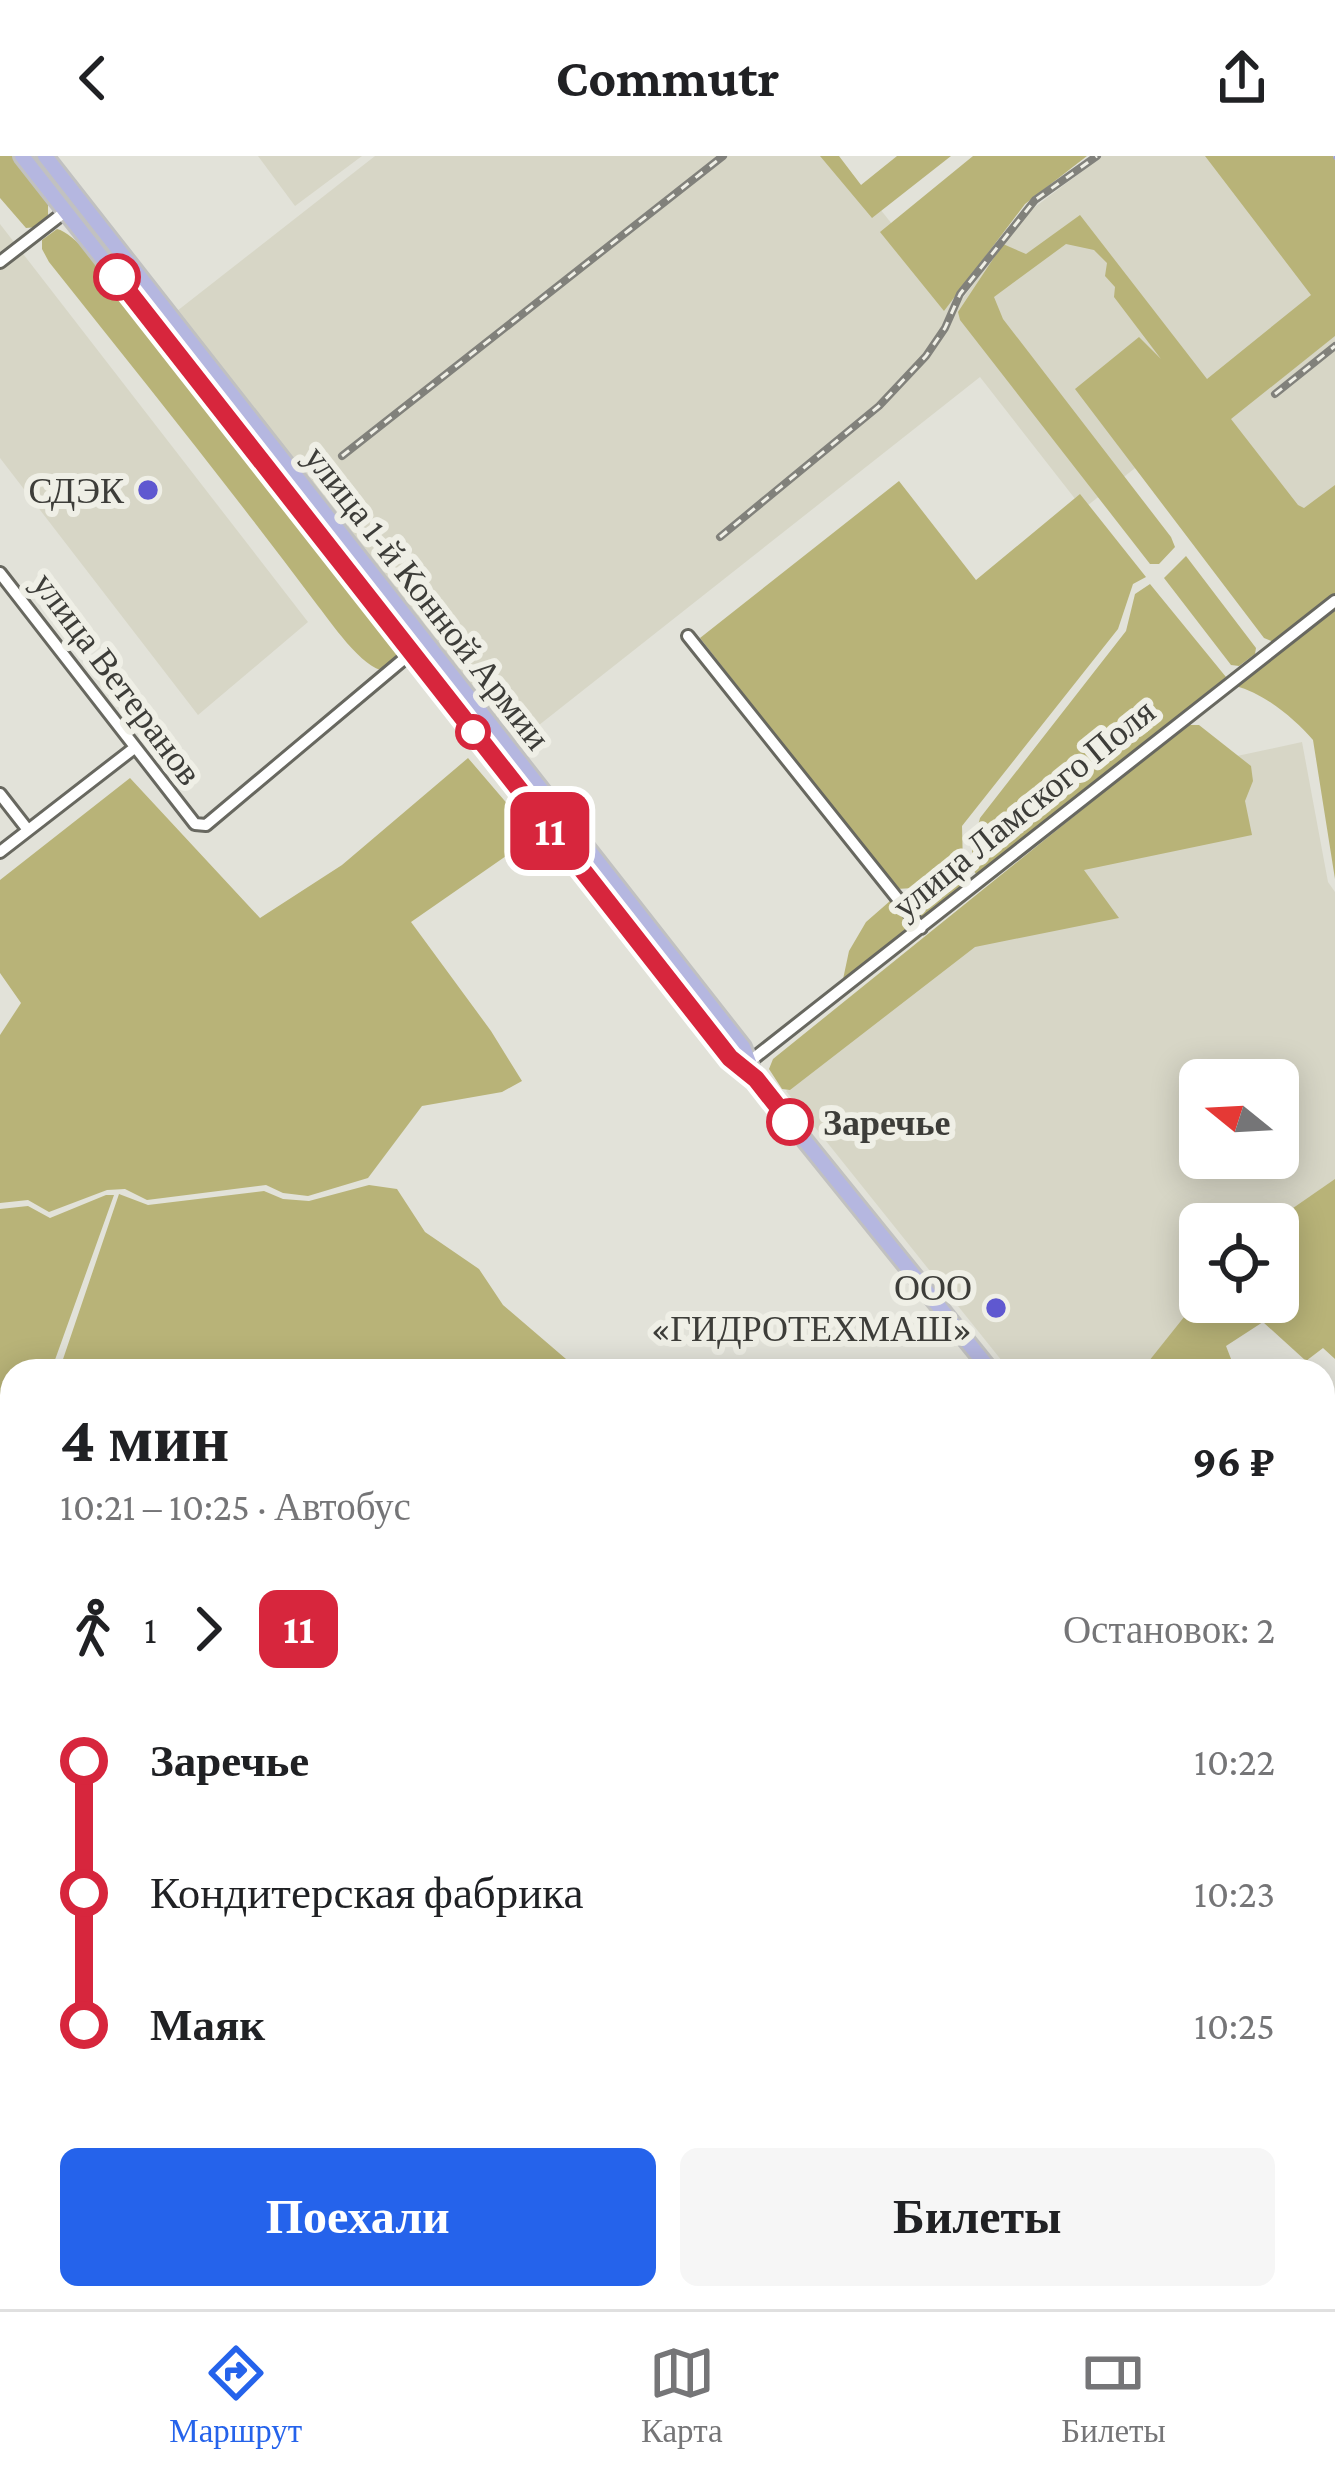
<!DOCTYPE html>
<html lang="ru">
<head>
<meta charset="utf-8">
<style>
  body { margin:0; font-family:"Crimson Pro",serif; background:#f6f6f6; color:#202124; height:100vh; display:flex; flex-direction:column; font-size:45px; white-space:nowrap }
  * { box-sizing:border-box; margin:0 }
  p { font-size:39px; color:#757577 }
  .icon { flex:none; width:66px; height:66px; fill:none; stroke:currentColor; stroke-width:2; stroke-linecap:round; stroke-linejoin:round }
  .map { position:relative; flex:1; overflow:hidden }
  .drawer { position:absolute; left:0px; top:1203px; width:1335px; height:951px; display:flex; flex-direction:column; background:#fff; border-radius:36px 36px 0 0; box-shadow:0 6px 30px #0003 }
  .drawer>* { flex:none }
  .badge { padding:0 24px; border-radius:18px; font-size:42px; line-height:78px }
  .needle { width:78px; rotate:288deg }
  .controls { position:absolute; left:1179px; top:903px; display:grid; gap:24px }
  .controls a { display:grid; place-items:center; width:120px; height:120px; border-radius:18px; background:#fff; box-shadow:0 6px 30px #0003; font-size:60px }
  .map>.badge { position:absolute; translate:-50% -50%; box-shadow:0 0 0 6px #fff }
  .legs { display:flex; align-items:center; gap:18px; height:132px; padding:0 60px; font-size:39px }
  .legs p { margin-inline-start:auto }
  .headline { display:flex; align-items:center; justify-content:space-between; height:204px; padding:0 60px }
  h1 { font-size:66px; font-weight:700; line-height:90px }
  .action { display:flex; gap:24px; margin-top:auto; padding:24px 60px }
  .action a { flex:1; height:138px; border-radius:18px; background:#2563eb; color:#fff; font-size:48px; font-weight:700; line-height:138px; text-align:center }
  .action a+a { background:#f6f6f6; color:#202124 }
  ul { padding:0 60px; list-style:none }
  li { display:flex; align-items:center; gap:42px; height:132px; font-size:45px }
  li i { display:grid; place-items:center; width:18px; height:100%; margin:0 15px; background:currentColor }
  li i::after { content:''; width:30px; height:30px; margin:-15px; border:9px solid; border-radius:50%; background:#fff }
  li p { margin-inline-start:auto }
  li:first-child i { background:linear-gradient(#0000 50%,currentColor 0) }
  li:last-child i { background:linear-gradient(currentColor 50%,#0000 0) }
  header { display:flex; justify-content:space-between; align-items:center; height:156px; padding:0 60px; background:#fff; font-size:54px; font-weight:700 }
  .tab-bar { display:flex; justify-content:space-around; align-items:center; height:168px; border-top:3px solid #e0e0e0; background:#fff; font-size:33px; color:#757577 }
  .tab-bar a { display:grid; justify-items:center; gap:6px }
  .tab-bar .active { color:#2563eb }
  .map>svg:first-child { display:block }
  .built { fill:#d7d6c6; fill-rule:evenodd }
  .green { fill:#b8b378 }
  .lines { fill:none; stroke-linecap:round; stroke-linejoin:round }
  .stream { stroke:#9b9fe0; stroke-width:3 }
  .minor-casing { stroke:#686860; stroke-width:16 }
  .major-casing { stroke:#c1c1c0; stroke-width:20 }
  .minor { stroke:#fff; stroke-width:10 }
  .major { stroke:#b5b7e0; stroke-width:14 }
  .rail-casing { stroke:#81817b; stroke-width:8 }
  .rail { stroke:#efefe6; stroke-width:3; stroke-dasharray:9; stroke-linecap:butt }
  .line-1-casing { stroke:#fff; stroke-width:27 }
  .line-1 { stroke:#d7263d; stroke-width:18 }
  .stop-1-dot { fill:#fff; stroke:#d7263d; stroke-width:6 }
  .poi-dot { fill:#5f58d0; stroke:#efefe6; stroke-width:4.5 }
  .labels { text-anchor:middle; stroke-width:12; stroke-linejoin:round; paint-order:stroke }
  .poi-label { font-size:36px; fill:#3d3d39; stroke:#efefe6; text-anchor:end }
  .street-label { font-size:36px; fill:#3d3d39; stroke:#efefe6 }
  .stop-label { font-size:36px; font-weight:bold; fill:#3d3d39; stroke:#efefe6; text-anchor:start }
</style>
</head>
<body>
<header><svg class="icon" aria-label="back" viewBox="0 0 24 24"><path d="M15 5l-7 7 7 7"/></svg>Commutr<svg class="icon" aria-label="share" viewBox="0 0 24 24"><path d="M12 15V3M7 8l5-5 5 5M5 13v7h14v-7"/></svg></header>
<div class="map">
<svg width="1335" height="2153" viewBox="0 0 1335 2153">
  <rect width="100%" height="100%" fill="#e2e2d9"/>
  <path class="built" d="M258,0H362L295,50Z
    M375,0H838L957,150L1027,57L1102,0H1335V155L1083,353L980,221L515,588L177,155Z
    M0,68L308,466L198,559L0,302Z
    M1335,159V432L1152,307Z
    M1302,586L1328,726L1335,736V1029L1278,1068H1200V1146L1151,1215H1010L786,935L979,785L1237,600ZM1200,924H1278V1002H1200Z"/>
  <path class="green" d="M0,0H15L48,48V59L38,71L26,72L0,42Z
    M820,0H839L861,29L897,0H951L872,62Z
    M973,0H1087L1025,48L944,155L880,76Z
    M1205,0H1333L1335,4V180L1231,263L1298,349L1304,352L1335,329V438L1274,486L1264,482L1075,233L1139,181L1161,203L1114,141L1115,131L1105,120L1107,107L1094,94L1066,88L994,141L1003,163L1171,381L1175,391L1159,408H1150L960,164L958,156L1003,88L1026,98L1080,59L1207,223L1311,139Z
    M57,73C82,78 142,164 161,188L166,203L195,231L364,448L398,499L385,515C362,513 330,465 315,446C229,331 139,219 49,106L42,93V84Z
    M899,325L976,424L1080,338L1146,421L1133,428L1118,473L962,670L963,711L914,732L896,733L700,482Z
    M1186,400L1256,492L1255,498L1239,510L1231,509L1164,422Z
    M1150,428L1226,521L981,718H976L974,715L996,696L1002,680L1051,637L1123,586L1050,635L1000,678L995,695L973,714L972,694L980,662L1126,475L1135,438Z
    M1335,451V723L1313,584C1294,562 1264,537 1235,530Z
    M1187,569H1199L1251,610L1253,625L1245,645L1252,679L1084,714L1119,762L975,791L790,934L782,933L769,913L773,903Z
    M468,602L535,680L411,766L491,875L522,925L502,936L422,950L368,1022L308,1040L283,1037L266,1029L147,1044L125,1033L107,1034L49,1056L28,1044L0,1047V879L21,847L0,817V724L130,622L260,762L342,709Z
    M955,718L963,724L960,734L842,828L849,795L866,766L890,745L914,741Z
    M1335,1023V1203L1323,1192L1306,1205L1263,1166L1226,1190L1233,1208L1226,1215H1141L1200,1141V1146H1278V1068H1270Z
    M369,1029L397,1033L425,1076L479,1113L503,1149L580,1215H59L119,1038L148,1049L264,1035L283,1043L309,1045Z
    M106,1039H114L51,1215H12V1330L0,1367V1053L28,1050L50,1062Z
    M12,1354V1811L0,1820V1390Z
    M12,1817V2067L0,2057V1826Z
    M0,2096L12,2114V2142H101L115,2153H46L38,2145L43,2153H0Z
    M107,2142H702L701,2153H121Z
    M705,2142H1033L1085,2153H704Z"/>
  <g class="lines">
    <path class="stream" d="M1335,0V2"/>
    <g class="minor-casing">
      <path id="minor" d="M0,106L66,55
        M0,417L195,668L206,669L411,497
        M688,480L921,772
        M0,638L28,674
        M0,696L133,593
        M749,906L1335,445
        M1323,1707L1335,1699
        M1323,2135L1335,2150
        M1186,2142L1189,2153"/>
    </g>
    <g class="major-casing">
      <path id="major" d="M22,0L730,902L756,924L991,1215
        M45,0L743,891L756,924
        M1323,1637L1335,1652"/>
    </g>
    <use href="#minor" class="minor"/>
    <use href="#major" class="major"/>
    <g class="rail-casing">
      <path id="rail" d="M1275,238L1335,190
        M342,300L723,0
        M720,381L879,250L926,200L945,172L960,138L1035,44L1097,0"/>
    </g>
    <use href="#rail" class="rail"/>
  </g>
  <g class="lines">
    <g class="line-1-casing">
      <path id="line-1" d="M117,121L730,902L756,923L790,966"/>
    </g>
    <use href="#line-1" class="line-1"/>
  </g>
  <g class="stop-1-dot">
    <circle cx="117" cy="121" r="21"/>
    <circle cx="473" cy="576" r="15"/>
    <circle cx="790" cy="966" r="21"/>
  </g>
  <g class="poi-dot">
    <circle cx="148" cy="334" r="12"/>
    <circle cx="996" cy="1152" r="12"/>
  </g>
  <g class="labels">
    <g class="poi-label">
      <text x="124" y="347">СДЭК</text>
      <text x="972" y="1144">ООО<tspan x="972" dy="41">«ГИДРОТЕХМАШ»</tspan></text>
    </g>
    <g class="street-label">
      <text transform="translate(428 441) rotate(52)" y="13">улица 1-й Конной Армии</text>
      <text transform="translate(118 522) rotate(53)" y="13">улица Ветеранов</text>
      <text transform="translate(1023 652) rotate(-39)" y="13">улица Ламского Поля</text>
    </g>
    <g class="stop-label">
      <text x="823" y="979">Заречье</text>
    </g>
  </g>
</svg>
<div class="controls">
<a><svg class="needle" viewBox="-14 -14 28 28"><path d="M0-13l5 13h-10z" fill="#e53935"/><path d="M0 13l5-13h-10z" fill="#757577"/></svg></a>
<a><svg class="icon" aria-label="locate" viewBox="0 0 24 24"><circle cx="12" cy="12" r="6"/><path d="M12 2v4M12 18v4M2 12h4M18 12h4"/></svg></a>
</div>
<b class="badge" style="left:550px;top:675px;background:#d7263d;color:#fff">11</b>
<section class="drawer">
<div class="headline"><div><h1>4 мин</h1><p>10:21 – 10:25 · Автобус</p></div><b>96 ₽</b></div>
<div class="legs"><svg class="icon" aria-label="walk" viewBox="0 0 24 24"><circle cx="13" cy="4" r="2"/><path d="M13 8l-2 6 4 7M11 14l-3 7M7 12l3-4h3l4 4"/></svg>1<svg class="icon" aria-label="forward" viewBox="0 0 24 24"><path d="M9 5l7 7-7 7"/></svg><b class="badge" style="background:#d7263d;color:#fff">11</b><p>Остановок: 2</p></div>
<ul>
<li><i style="color:#d7263d"></i><b>Заречье</b><p>10:22</p></li>
<li><i style="color:#d7263d"></i><span>Кондитерская фабрика</span><p>10:23</p></li>
<li><i style="color:#d7263d"></i><b>Маяк</b><p>10:25</p></li>
</ul>
<div class="action"><a>Поехали</a><a>Билеты</a></div>
</section>
</div>
<nav class="tab-bar">
<a class="active"><svg class="icon" aria-label="directions" viewBox="0 0 24 24"><path d="M12 3l9 9-9 9-9-9zM9 14v-3h6M13 9l2 2-2 2"/></svg>Маршрут</a>
<a><svg class="icon" aria-label="map" viewBox="0 0 24 24"><path d="M3 6l6-2 6 2 6-2v14l-6 2-6-2-6 2zM9 4v14M15 6v14"/></svg>Карта</a>
<a><svg class="icon" aria-label="tickets" viewBox="0 0 24 24"><path d="M3 7h18v10H3zM15 7v10"/></svg>Билеты</a>
</nav>
</body>
</html>
